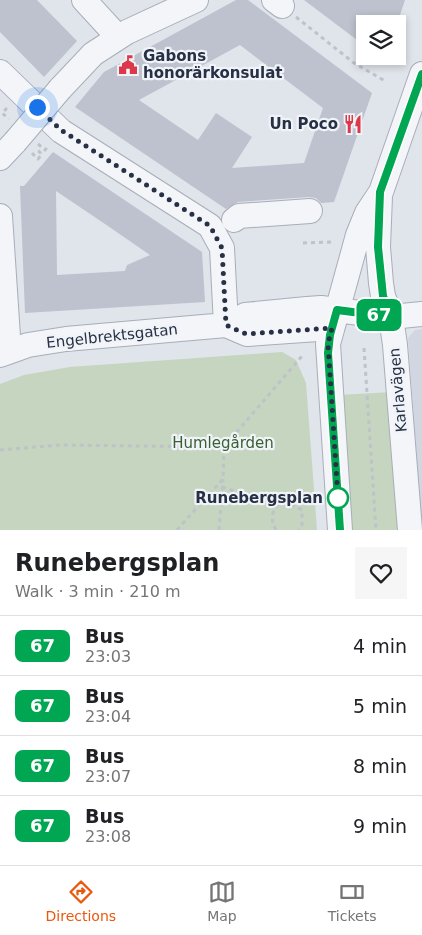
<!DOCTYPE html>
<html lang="en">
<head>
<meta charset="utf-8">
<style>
  body { margin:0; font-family:"DejaVu Sans",sans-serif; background:#f6f6f6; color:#202124; height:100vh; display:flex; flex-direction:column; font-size:19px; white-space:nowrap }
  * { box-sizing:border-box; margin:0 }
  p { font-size:16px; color:#757577 }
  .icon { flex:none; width:28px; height:28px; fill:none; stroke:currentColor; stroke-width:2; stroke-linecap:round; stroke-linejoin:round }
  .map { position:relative; height:530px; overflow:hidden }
  .panel { display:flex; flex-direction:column; background:#fff; flex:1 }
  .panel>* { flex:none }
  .badge { padding:0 10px; border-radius:8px; font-size:18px; line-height:32px }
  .fabs { position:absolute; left:356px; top:15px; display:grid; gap:10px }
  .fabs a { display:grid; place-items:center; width:50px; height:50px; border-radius:0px; background:#fff; box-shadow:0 2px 8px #0003; font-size:25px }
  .you { position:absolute; width:25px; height:25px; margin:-12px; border:4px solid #fff; border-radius:50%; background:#1a73e8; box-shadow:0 0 0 8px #1a73e833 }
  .map>.badge { position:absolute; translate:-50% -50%; box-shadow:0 0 0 2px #fff }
  .round { display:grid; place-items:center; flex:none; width:52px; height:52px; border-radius:0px; background:#f6f6f6 }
  .overview { display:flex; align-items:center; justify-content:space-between; height:85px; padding:0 15px }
  h1 { font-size:24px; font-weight:600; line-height:38px }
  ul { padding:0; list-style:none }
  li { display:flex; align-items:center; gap:15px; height:60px; padding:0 15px; border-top:1px solid #e0e0e0 }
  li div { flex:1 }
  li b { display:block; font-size:19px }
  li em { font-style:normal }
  li .badge { min-width:55px; font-weight:700; text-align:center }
  .tabs { display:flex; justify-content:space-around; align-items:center; height:70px; border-top:1px solid #e0e0e0; background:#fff; font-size:14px; color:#757577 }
  .tabs a { display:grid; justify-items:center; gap:2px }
  .tabs .on { color:#ea580c }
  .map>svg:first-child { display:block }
  .built { fill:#d2d6e0 }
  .green { fill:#c5d5c0 }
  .building { fill:#bdc2ce; fill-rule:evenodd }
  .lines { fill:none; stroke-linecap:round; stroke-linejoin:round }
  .minor-casing { stroke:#a8aeb9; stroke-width:26 }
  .path { stroke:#bec2c9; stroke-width:3; stroke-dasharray:4 4; stroke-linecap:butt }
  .minor { stroke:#f3f5f8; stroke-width:24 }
  .minor-bridge-casing { stroke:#a8aeb9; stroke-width:26; stroke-linecap:butt }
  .minor-bridge { stroke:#f3f5f8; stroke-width:24 }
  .line-casing { stroke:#fff; stroke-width:11 }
  .line { stroke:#00a651; stroke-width:8 }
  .walk { stroke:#273044; stroke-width:5; stroke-dasharray:0 9 }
  .stop-dot { fill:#fff; stroke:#00a651; stroke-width:2.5 }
  .labels { text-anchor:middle; stroke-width:4.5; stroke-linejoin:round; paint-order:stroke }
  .poi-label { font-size:15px; font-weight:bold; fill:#273044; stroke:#f0f3f8; text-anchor:start }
  .street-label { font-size:15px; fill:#273044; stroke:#f0f3f8 }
  .park-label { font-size:15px; fill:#396133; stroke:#f0f3f8 }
  .stop-label { font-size:15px; font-weight:bold; fill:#273044; stroke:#f0f3f8; text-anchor:end }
</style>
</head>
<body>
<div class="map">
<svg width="422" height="530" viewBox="0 0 422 530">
  <rect width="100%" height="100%" fill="#e0e4eb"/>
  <path class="built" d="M422,329V530L408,338L415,330Z"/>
  <path class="green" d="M282,352L296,360L306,383L317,530H0V384L24,375L70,367Z
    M392,392L401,530H348L339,395Z"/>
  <path class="building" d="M0,0H37L77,41L44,77L0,32Z
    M236,0H248L372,93L334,202L321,203L316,198L309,197L238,202L226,209L75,107L104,72ZM240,45L323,108L304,163L232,168L252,137L216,113L198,140L139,100Z
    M304,0H405L397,24H365V46Z
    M53,152L202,252L205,302L25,313L20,186H24ZM56,191L105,224L150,255L127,265L125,271L57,275Z"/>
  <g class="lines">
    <g class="minor-casing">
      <path id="minor" d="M84,0L118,37
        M274,0L282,6
        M0,72L61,131L210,226L222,248L226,325
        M60,89L93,54L127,32L196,0
        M0,158L15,142
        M380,196L378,247L381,283L383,296L391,317L395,345L410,530
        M0,216L9,351
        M234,220L239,216L310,211
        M226,325L247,334L332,328
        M0,355L28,345L66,339L226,325L245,315L307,309L321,308L391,317L422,314
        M340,530L328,344L358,235L367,213L381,192L422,74"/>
    </g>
    <path class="path" d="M296,17L354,63L385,81
      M7,108L2,113L9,119
      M38,144L45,150L48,146
      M32,153L38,159L42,154L36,149
      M303,243L331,242
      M364,348L376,530
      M0,450L60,445L224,447
      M222,487L277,505C287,502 292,505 302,510V525L299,530
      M177,530L223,479L224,447L302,356
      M219,530L223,479
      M276,530C271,520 271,514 277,505"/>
    <use href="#minor" class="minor"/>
    <g class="minor-bridge-casing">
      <path id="minor-bridge" d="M15,142L60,89"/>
    </g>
    <use href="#minor-bridge" class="minor-bridge"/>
  </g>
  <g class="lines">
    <g class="line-casing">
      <path id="line" d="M340,530L328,353L330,335L337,310L392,317L383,296L378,247L380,192L422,74"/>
    </g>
    <use href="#line" class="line"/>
    <path class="walk" d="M37,107L61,130L210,226L222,248L226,325L246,334L332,328L328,344L338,498"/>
  </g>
  <defs>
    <g id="civic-bare" transform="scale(1.5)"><path d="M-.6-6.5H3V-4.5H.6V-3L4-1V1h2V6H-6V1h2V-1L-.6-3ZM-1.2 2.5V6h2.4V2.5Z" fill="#dc3849" stroke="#f0f3f8" stroke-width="2.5" paint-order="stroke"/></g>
    <g id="restaurant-bare" transform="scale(1.5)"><path d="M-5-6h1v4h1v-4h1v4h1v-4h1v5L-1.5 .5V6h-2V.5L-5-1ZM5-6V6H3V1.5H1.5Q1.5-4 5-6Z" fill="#dc3849" stroke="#f0f3f8" stroke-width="2.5" paint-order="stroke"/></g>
  </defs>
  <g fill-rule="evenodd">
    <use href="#civic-bare" x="128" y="65"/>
    <use href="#restaurant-bare" x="353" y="124"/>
  </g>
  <circle class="stop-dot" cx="338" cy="498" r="10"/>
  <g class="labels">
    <g class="poi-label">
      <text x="143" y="61">Gabons<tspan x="143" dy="17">honorärkonsulat</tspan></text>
      <text x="338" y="129" text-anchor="end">Un Poco</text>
    </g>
    <g class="street-label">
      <text transform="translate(112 336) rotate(-6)" y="5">Engelbrektsgatan</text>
      <text transform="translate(398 390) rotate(-95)" y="5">Karlavägen</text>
    </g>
    <g class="park-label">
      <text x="223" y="448">Humlegården</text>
    </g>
    <g class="stop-label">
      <text x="323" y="503">Runebergsplan</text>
    </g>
  </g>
</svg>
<div class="fabs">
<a><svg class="icon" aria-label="layers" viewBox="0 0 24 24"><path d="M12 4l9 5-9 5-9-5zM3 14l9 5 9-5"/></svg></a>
</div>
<div class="you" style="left:37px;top:107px"></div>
<b class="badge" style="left:379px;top:315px;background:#00a651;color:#fff">67</b>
</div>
<section class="panel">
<div class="overview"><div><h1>Runebergsplan</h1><p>Walk · 3 min · 210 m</p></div><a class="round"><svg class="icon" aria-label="heart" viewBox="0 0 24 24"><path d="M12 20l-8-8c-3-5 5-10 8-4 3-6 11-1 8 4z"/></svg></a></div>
<ul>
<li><span class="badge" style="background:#00a651;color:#fff">67</span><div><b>Bus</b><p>23:03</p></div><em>4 min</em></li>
<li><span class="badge" style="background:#00a651;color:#fff">67</span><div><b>Bus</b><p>23:04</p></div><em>5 min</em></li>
<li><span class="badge" style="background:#00a651;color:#fff">67</span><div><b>Bus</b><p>23:07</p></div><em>8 min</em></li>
<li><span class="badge" style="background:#00a651;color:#fff">67</span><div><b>Bus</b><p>23:08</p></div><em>9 min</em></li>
</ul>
</section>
<nav class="tabs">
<a class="on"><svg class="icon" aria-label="directions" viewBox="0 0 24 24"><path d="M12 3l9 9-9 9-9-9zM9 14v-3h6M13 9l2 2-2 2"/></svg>Directions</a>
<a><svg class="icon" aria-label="map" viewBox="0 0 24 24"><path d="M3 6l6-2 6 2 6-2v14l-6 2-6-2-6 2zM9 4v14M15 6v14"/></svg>Map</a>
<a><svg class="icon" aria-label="tickets" viewBox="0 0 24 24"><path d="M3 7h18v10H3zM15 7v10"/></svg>Tickets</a>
</nav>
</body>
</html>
